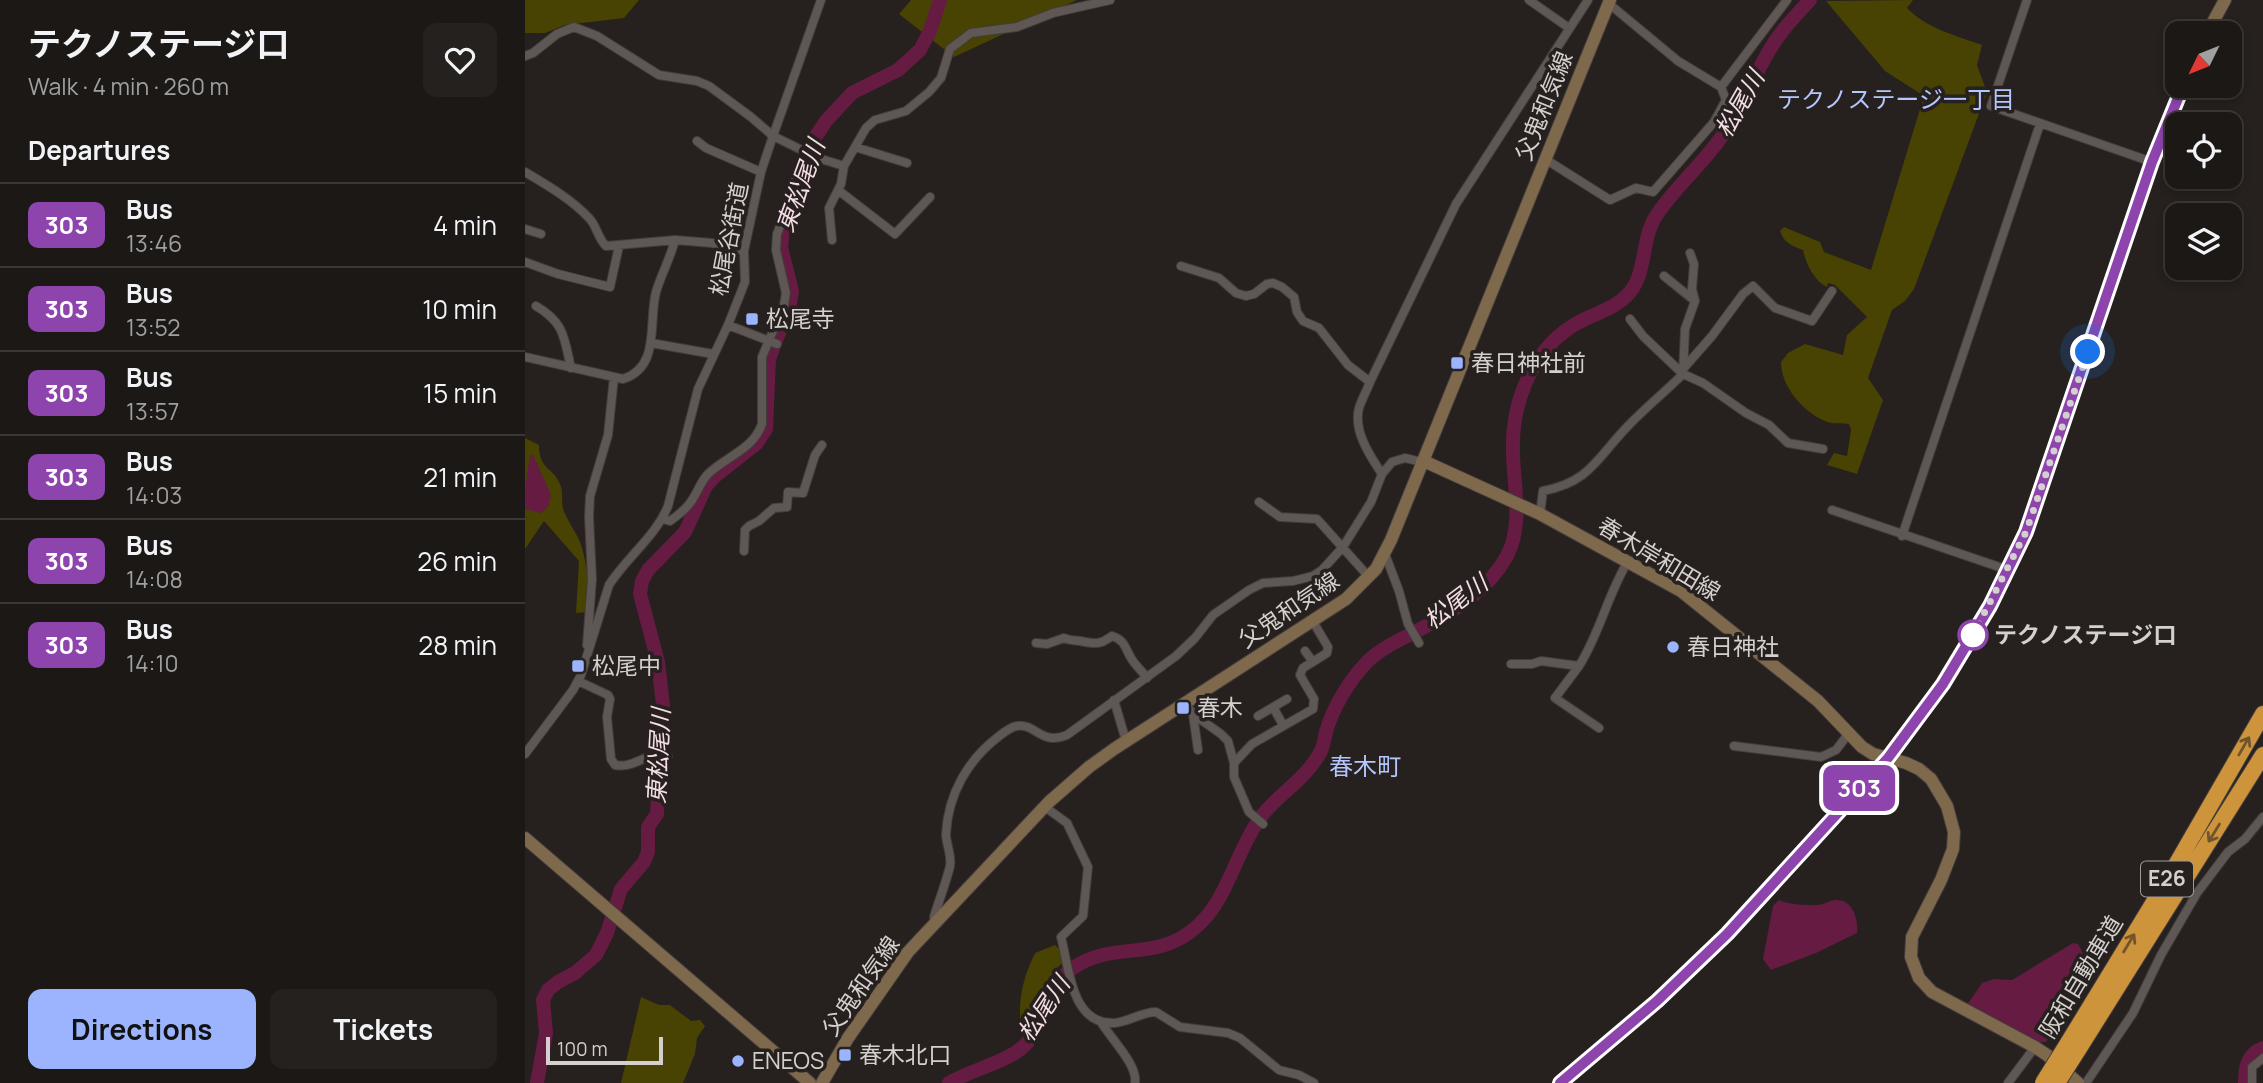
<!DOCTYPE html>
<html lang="en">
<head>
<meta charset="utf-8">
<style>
  body { margin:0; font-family:Manrope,"Noto Sans JP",sans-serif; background:#25211f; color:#f1f3f6; height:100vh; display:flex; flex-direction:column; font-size:26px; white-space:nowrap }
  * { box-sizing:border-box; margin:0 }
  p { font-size:23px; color:#a0a0a1 }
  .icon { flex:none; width:38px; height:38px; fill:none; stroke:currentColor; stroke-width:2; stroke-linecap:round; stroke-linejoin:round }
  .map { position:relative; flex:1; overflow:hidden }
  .details { display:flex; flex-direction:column; background:#1c1816; width:525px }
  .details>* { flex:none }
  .badge { padding:0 14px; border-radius:10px; font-size:24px; line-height:46px }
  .needle { width:46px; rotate:227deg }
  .tools { position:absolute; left:1640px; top:21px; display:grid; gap:14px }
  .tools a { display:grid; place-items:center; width:77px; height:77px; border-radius:14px; background:#1c1816; box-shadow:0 4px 10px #0003,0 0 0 2px #3a3735; font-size:35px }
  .scale { position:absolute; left:21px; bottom:18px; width:117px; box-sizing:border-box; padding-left:7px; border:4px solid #d4d0ce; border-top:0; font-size:19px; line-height:24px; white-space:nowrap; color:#d4d0ce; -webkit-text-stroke:5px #26201e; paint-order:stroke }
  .you { position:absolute; width:35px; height:35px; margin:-18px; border:5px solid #fff; border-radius:50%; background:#1a73e8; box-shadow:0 0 0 10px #1a73e833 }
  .map>.badge { position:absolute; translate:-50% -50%; box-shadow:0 0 0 4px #fff }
  h2 { padding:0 28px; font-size:26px; line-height:63px }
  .round { display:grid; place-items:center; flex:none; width:74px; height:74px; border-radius:14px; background:#25211f }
  .overview { display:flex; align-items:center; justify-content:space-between; height:119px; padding:0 28px }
  h1 { font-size:33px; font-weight:700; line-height:52px }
  .primary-button { display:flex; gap:14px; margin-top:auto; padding:14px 28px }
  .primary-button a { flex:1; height:80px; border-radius:14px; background:#9bb4fd; color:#111; font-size:28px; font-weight:700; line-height:80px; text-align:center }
  .primary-button a+a { background:#25211f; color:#f1f3f6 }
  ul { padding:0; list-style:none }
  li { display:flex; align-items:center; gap:21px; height:84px; padding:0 28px; border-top:2px solid #3a3735 }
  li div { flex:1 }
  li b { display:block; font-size:26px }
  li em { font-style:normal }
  li .badge { min-width:77px; font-weight:700; text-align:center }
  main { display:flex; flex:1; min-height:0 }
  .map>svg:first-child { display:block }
  .green { fill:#484203 }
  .water { fill:#651b42 }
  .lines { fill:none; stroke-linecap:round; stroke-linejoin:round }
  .river { stroke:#651b42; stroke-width:14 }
  .street-casing { stroke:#423d3b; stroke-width:10 }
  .secondary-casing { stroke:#423d3b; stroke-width:14 }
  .highway-casing { stroke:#423d3b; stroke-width:18 }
  .street { stroke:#5e5754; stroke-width:8 }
  .secondary { stroke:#7f694d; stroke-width:12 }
  .highway { stroke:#cd943c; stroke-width:16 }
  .highway-bridge-casing { stroke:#423d3b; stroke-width:18; stroke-linecap:butt }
  .highway-bridge { stroke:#cd943c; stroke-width:16 }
  .oneway { stroke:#71542c }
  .line-casing { stroke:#fff; stroke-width:16 }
  .line { stroke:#8e44ad; stroke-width:10 }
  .walk { stroke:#d4d0ce; stroke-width:7; stroke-dasharray:0 12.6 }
  .poi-dot { fill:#9bb4fd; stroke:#26201e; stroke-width:2.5 }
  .stop-dot { fill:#fff; stroke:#8e44ad; stroke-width:3.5 }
  .labels { text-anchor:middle; stroke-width:7; stroke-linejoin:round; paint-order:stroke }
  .shield { fill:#26201e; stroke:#a09b99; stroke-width:2 }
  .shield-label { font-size:21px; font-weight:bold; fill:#d4d0ce }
  .street-label { font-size:23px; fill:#d4d0ce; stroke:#26201e }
  .poi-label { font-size:23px; fill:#d4d0ce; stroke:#26201e; text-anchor:start }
  .stop-label { font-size:23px; font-weight:bold; fill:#d4d0ce; stroke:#26201e; text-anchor:start }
  .neighbourhood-label { font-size:24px; fill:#b3c6fd; stroke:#26201e }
  .water-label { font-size:24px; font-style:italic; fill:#f4dde6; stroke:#26201e }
</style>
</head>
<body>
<main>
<section class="details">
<div class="overview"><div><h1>テクノステージ口</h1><p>Walk · 4 min · 260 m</p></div><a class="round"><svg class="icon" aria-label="heart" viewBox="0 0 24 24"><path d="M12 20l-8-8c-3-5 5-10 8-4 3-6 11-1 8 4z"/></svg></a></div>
<h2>Departures</h2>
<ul>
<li><span class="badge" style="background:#8e44ad;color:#fff">303</span><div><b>Bus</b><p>13:46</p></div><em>4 min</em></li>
<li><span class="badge" style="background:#8e44ad;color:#fff">303</span><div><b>Bus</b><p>13:52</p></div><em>10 min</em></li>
<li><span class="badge" style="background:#8e44ad;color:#fff">303</span><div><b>Bus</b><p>13:57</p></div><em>15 min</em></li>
<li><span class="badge" style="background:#8e44ad;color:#fff">303</span><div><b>Bus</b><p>14:03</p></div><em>21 min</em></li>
<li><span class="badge" style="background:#8e44ad;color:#fff">303</span><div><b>Bus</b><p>14:08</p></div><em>26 min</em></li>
<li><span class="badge" style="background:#8e44ad;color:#fff">303</span><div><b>Bus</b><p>14:10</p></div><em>28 min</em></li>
</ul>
<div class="primary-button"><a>Directions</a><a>Tickets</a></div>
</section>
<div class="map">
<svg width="1738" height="1083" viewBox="0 0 1738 1083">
  <rect width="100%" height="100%" fill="#26201e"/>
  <path class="green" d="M0,0H114L99,18L40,25L20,33H0Z
    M386,0H552L429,57L374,14Z
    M1388,0L1382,8C1401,28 1432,36 1457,45L1452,65L1462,92L1389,289L1380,301L1367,310L1343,378L1358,400L1332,474L1302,465L1309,453L1322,456L1326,430L1324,424C1317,423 1308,424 1302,422C1279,413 1256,387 1256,362L1263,353L1280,344L1318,355L1322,335L1342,317L1310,285L1303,283L1302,287C1289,281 1281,264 1278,250C1267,246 1259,243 1255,231L1259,227L1295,242L1299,252L1346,270L1399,96L1360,71L1301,1Z
    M0,438L14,445C14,469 27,467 34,482C39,491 36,499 38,508C40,517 51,532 55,542C64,568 63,585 62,612L51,613L54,561L19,521L0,549Z
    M530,945L534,949L537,963C510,991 513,1006 497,1036C492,1005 496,982 510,953Z
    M116,997L134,1005H145L166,1021L175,1020L180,1026L172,1038L170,1054L158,1083H96Z"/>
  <path class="water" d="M5,455H8L26,495L23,507L16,513L0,509V489Z
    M1254,900C1265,905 1281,905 1293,905C1300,904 1304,901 1310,900C1328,898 1334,921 1332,933L1291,953L1246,970L1238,959L1248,906Z
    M1548,943L1553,944C1562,958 1561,965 1557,980C1536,992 1534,1023 1521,1042H1515L1442,1005L1457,983L1469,979L1487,980Z"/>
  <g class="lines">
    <path class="river" d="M12,1083L21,1033L18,1000L23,990L33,982L50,973L71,955L82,933L96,889L119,862L123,852V827L132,814L138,705L133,662L115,594L117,581L123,570L160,532L181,486L189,477L232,443L241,429L244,359L265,304L267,291L256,247L258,230L272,199L280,163L289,139L301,121L327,93L373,70L395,50L405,31L415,0
      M424,1083C447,1069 485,1062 502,1043C523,1020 515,990 548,968C592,937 638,968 682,916C704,890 714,847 735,818C753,794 780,780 795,753C799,746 799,740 801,732C808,707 824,681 842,662C856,648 875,640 892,631C927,612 962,592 982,556C998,526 989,487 988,454C987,429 991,405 1001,382C1012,357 1030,335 1054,322C1071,313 1092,308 1105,292C1122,271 1116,239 1131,216C1151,185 1181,162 1201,130C1219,103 1230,73 1247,46C1257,29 1272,14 1285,0
      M1720,1083C1720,1067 1722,1054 1738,1048"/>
    <g class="street-casing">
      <path id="street" d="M1004,0L1044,28
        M1502,0L1466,106L1627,162
        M1083,3L1153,61L1196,87
        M0,56L8,53L32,34L49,27L72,36L134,75L172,81L184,86L226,117L248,136L296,0
        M172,141L181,148L236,172
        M330,147L382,163
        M1020,159L1085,200L1111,188L1128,192L1189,122L1201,100L1196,87L1262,0
        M0,172C22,185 46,199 64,218C72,226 73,239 81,246L150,240
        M313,190L370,234L405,197
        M0,229L16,234
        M307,240L304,208L316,184L319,166
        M0,262L33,274L85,287L94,246
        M656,266L694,278L711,293L721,296L729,294L742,284L748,283L757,287L769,297L772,312L778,321L794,328L823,365L845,382
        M1139,276L1170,301
        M11,306C40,323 39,338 46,368
        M1105,319L1118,336L1158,374L1178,383L1221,413L1244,425L1263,443L1298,449
        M203,325L252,344
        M126,343L188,354
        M0,357L98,379C136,367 123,322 131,292C136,275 145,259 150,240L187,243L219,251
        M1158,369L1187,336L1218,294L1228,286L1250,308L1287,321L1307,291
        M857,474C845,456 828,431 834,408C837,399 842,390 845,382L931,204L1063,0
        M734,502L755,517L792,519L844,577
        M1307,510L1483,570
        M1015,514L1018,491C1065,482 1072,458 1102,427C1120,408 1140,392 1158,374L1160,329L1170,301L1167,289L1169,264L1165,253
        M138,519L145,521C152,516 160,510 165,503C172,494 175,483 182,475C201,456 228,450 237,424V357L259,305L261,293L251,250L252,234L266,199L272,172
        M1377,536L1515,124
        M219,551L220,530L224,526L234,521L249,508L262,507L263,492L278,493L290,455L297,445
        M860,554L874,591L883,624L894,643
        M511,643L522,644L539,638C546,641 549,640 555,641C570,644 575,645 587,636C600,640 600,648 606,658C610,665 617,671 622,678
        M62,645L67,579L64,517L65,496L83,435L89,377
        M780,651L788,662
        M986,664H1007L1016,661L1054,666C1075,633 1082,596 1103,561
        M1054,666L1030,698L1074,728
        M53,681L83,695L85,699L82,717L86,759L90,765C105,768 116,758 130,755C134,754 138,756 143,756
        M589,700L601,741
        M660,703L668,714L696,734L703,741L709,763V777L724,812L738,824
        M748,707L758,725
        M668,714L673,750
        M733,716L762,699
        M1209,746L1296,757L1311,750L1324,733
        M0,754L48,690L56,675L84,585C102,557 131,536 143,506L173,389L203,325L220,282L219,251L236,172L248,136L293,158L319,166L341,128L350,120L381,111L404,92L416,78L425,49L446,33L492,27L528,13L585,0
        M709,763L727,744L788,709L789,699L775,675L778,668L802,653L803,647L787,620
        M520,807L542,823L563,867L558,916L536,937C544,967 546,1025 589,1023C604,1022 616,1012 631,1012L655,1027L703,1033L715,1038L754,1070L774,1075L789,1083
        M411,922L409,917C414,900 421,883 425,866C427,854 421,845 421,834C423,794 443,760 473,737C478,733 485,727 492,726C511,723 516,746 542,735L651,656L670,638L688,615L724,590L738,583L768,581L788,576L797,570L818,547L846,502L857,474L867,462L880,458L897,462
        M576,1022C586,1039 613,1065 610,1083
        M1483,1083L1510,1047
        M1561,1083L1608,1013L1636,955L1672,893L1703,852L1720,839L1738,817
        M1727,1083V1067L1738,1058"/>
    </g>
    <g class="secondary-casing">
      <path id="secondary" d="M1682,33L1700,0
        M897,462L903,463L1015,514L1156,591L1293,701L1337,747L1348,754L1381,763L1394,769L1406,779L1422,806L1429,832L1428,849L1416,880L1387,937L1386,957L1394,978L1407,992L1510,1047L1522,1055L1553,1083
        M0,838L285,1083
        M297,1083L323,1038L383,952L524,802L564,767L589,749L821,599L851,569L866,540L1085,0
        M1036,1083L1132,1001L1202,934L1363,758L1418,684L1465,605L1501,532L1627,162L1658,86"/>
    </g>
    <g class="highway-casing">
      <path id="highway" d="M1543,1043L1640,884L1738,714
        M1553,1050L1738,755"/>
    </g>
    <use href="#street" class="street"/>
    <use href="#secondary" class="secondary"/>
    <use href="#highway" class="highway"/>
    <g class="highway-bridge-casing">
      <path id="highway-bridge" d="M1518,1083L1543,1043
        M1532,1083L1553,1050"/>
    </g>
    <use href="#highway-bridge" class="highway-bridge"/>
  </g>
  <defs><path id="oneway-shaft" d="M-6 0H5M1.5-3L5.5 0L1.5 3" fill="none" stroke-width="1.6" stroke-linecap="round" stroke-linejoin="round" transform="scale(1.75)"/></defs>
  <g class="oneway">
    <use href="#oneway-shaft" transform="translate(1719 746) rotate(-60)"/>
    <use href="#oneway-shaft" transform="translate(1689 833) rotate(122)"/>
    <use href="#oneway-shaft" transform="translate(1604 943) rotate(-59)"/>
  </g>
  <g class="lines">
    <g class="line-casing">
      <path id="line" d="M1035,1083L1132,1001L1202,934L1363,758L1418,684L1465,606L1501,532L1627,162L1658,86"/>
    </g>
    <use href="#line" class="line"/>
    <path class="walk" d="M1448,635L1501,532L1563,352"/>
  </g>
  <g class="poi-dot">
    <rect x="220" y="312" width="14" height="14" rx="3.5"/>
    <rect x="925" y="356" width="14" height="14" rx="3.5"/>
    <circle cx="1148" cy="647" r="7"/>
    <rect x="46" y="659" width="14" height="14" rx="3.5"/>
    <rect x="651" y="701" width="14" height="14" rx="3.5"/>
    <rect x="313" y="1048" width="14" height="14" rx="3.5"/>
    <circle cx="213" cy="1061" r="7"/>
  </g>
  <circle class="stop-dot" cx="1448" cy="635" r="14"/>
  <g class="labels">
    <rect class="shield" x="1616" y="861.5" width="52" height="35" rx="5"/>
    <g class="shield-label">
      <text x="1642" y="886">E26</text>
    </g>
    <g class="street-label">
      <text transform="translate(1019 106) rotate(-68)" y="8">父鬼和気線</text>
      <text transform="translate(204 239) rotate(-79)" y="8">松尾谷街道</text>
      <text transform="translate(1134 559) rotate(31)" y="8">春木岸和田線</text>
      <text transform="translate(764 610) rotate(-34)" y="8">父鬼和気線</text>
      <text transform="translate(1556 977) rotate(-59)" y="8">阪和自動車道</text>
      <text transform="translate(336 986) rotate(-55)" y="8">父鬼和気線</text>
    </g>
    <g class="poi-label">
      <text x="241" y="327">松尾寺</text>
      <text x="946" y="371">春日神社前</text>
      <text x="1162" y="655">春日神社</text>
      <text x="67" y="674">松尾中</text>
      <text x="672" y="716">春木</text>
      <text x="334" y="1063">春木北口</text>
      <text x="227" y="1069">ENEOS</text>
    </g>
    <g class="stop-label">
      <text x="1469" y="643">テクノステージ口</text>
    </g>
    <g class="neighbourhood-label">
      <text x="1371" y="108">テクノステージ一丁目</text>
      <text x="840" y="775">春木町</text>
    </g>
    <g class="water-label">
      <text transform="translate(1215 104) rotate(-60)" y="8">松尾川</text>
      <text transform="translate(276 186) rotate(-70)" y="8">東松尾川</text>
      <text transform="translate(931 602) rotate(-37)" y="8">松尾川</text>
      <text transform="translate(134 756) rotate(-87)" y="8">東松尾川</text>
      <text transform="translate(519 1009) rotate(-56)" y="8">松尾川</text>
    </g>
  </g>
</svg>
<div class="tools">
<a><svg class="needle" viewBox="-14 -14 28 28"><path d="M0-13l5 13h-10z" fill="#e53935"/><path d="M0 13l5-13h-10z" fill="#a0a0a1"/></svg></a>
<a><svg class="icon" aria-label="locate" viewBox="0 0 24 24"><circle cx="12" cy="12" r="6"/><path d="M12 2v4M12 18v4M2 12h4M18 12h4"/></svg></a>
<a><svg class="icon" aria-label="layers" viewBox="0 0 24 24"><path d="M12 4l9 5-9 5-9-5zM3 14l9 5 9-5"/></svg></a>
</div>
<div class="scale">100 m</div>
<div class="you" style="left:1563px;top:352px"></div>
<b class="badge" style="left:1334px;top:788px;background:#8e44ad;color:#fff">303</b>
</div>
</main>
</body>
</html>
